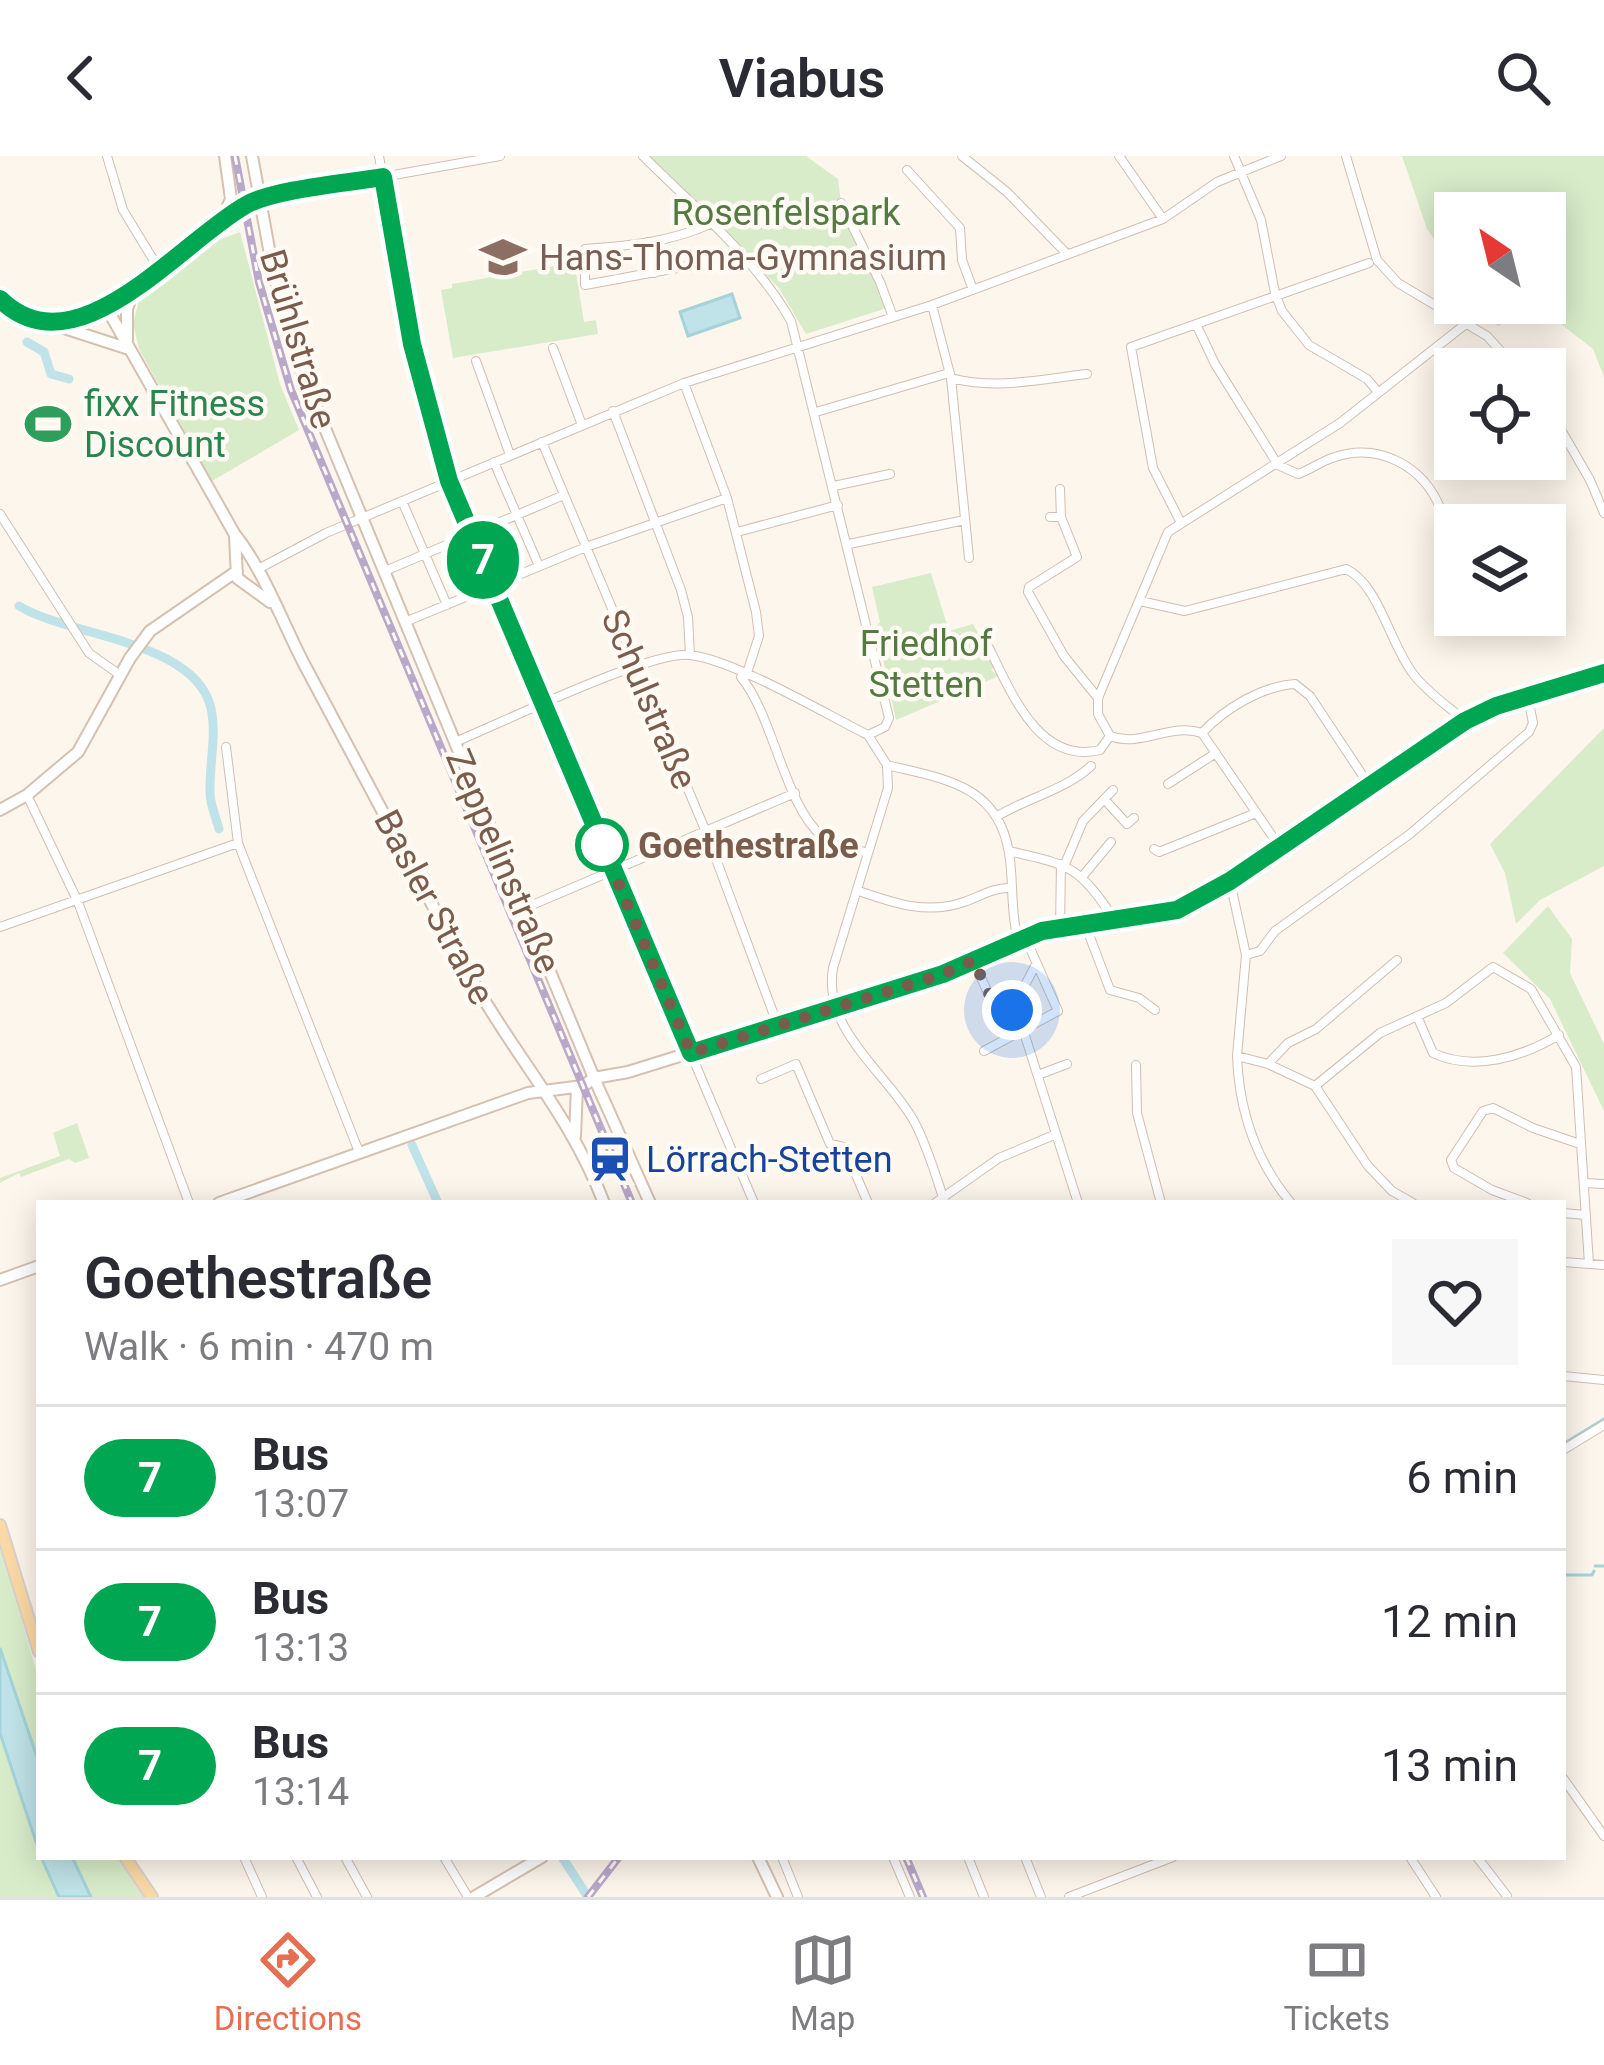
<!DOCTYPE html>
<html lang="en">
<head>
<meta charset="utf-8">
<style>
  body { margin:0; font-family:Roboto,sans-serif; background:#f7f7f7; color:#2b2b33; height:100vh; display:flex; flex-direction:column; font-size:45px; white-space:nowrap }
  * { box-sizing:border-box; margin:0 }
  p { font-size:39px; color:#7c7c81 }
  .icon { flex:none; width:66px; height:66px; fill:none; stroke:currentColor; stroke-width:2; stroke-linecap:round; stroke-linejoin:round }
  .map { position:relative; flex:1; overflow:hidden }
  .sheet { position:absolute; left:36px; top:1044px; width:1530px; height:660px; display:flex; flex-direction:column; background:#fff; border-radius:0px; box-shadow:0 6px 30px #0003 }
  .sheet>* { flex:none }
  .badge { padding:0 24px; border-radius:39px; font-size:42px; line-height:78px }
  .needle { width:78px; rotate:325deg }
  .controls { position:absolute; left:1434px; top:36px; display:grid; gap:24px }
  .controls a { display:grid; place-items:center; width:132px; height:132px; border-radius:0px; background:#fff; box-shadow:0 6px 30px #0003; font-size:60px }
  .you { position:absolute; width:60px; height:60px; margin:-30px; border:9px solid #fff; border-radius:50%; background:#1a73e8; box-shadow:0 0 0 18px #1a73e833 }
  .map>.badge { position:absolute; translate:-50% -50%; box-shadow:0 0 0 6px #fff }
  .round { display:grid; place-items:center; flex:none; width:126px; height:126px; border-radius:0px; background:#f7f7f7 }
  .overview { display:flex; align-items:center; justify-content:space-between; height:204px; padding:0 48px }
  h1 { font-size:57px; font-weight:600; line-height:90px }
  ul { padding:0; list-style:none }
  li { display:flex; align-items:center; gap:36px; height:144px; padding:0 48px; border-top:3px solid #e1e1e2 }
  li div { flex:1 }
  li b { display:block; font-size:45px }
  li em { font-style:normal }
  li .badge { min-width:132px; font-weight:700; text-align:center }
  header { display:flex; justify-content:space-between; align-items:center; height:156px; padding:0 48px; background:#fff; font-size:54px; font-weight:600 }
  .tab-bar { display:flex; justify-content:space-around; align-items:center; height:168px; border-top:3px solid #e1e1e2; background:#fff; font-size:33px; color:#7c7c81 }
  .tab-bar a { display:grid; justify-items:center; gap:6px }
  .tab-bar .on { color:#e76f51 }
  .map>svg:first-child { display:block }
  .green { fill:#d8ecc9 }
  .water { fill:#bfe3e8; stroke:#a5d3da; stroke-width:3 }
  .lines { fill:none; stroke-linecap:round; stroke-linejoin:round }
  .stream { stroke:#a5d3da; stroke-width:3 }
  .canal { stroke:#bfe3e8; stroke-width:9 }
  .street-casing { stroke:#d1beb0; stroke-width:10 }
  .secondary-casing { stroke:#d6c0b0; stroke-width:14 }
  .primary-casing { stroke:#dad1cd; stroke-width:14 }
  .street { stroke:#fff; stroke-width:8 }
  .secondary { stroke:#fff; stroke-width:10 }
  .primary { stroke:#fbd9a5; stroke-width:10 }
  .rail-casing { stroke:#b9a8c9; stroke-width:8 }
  .rail { stroke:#fffaf3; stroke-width:3; stroke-dasharray:9; stroke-linecap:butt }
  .line-casing { stroke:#fff; stroke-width:27 }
  .line { stroke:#00a651; stroke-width:18 }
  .walk { stroke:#7a5c4d; stroke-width:12; stroke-dasharray:0 21.6 }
  .stop-dot { fill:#fff; stroke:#00a651; stroke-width:6 }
  .labels { text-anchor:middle; stroke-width:9; stroke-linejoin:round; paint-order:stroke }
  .park-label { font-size:36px; fill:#537a41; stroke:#fffaf3 }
  .education-label { font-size:36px; fill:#785e54; stroke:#fffaf3; text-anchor:start }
  .street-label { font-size:36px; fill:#7a5c4d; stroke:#fffaf3 }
  .leisure-label { font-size:36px; fill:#27864d; stroke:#fffaf3; text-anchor:start }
  .stop-label { font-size:36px; font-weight:bold; fill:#7a5c4d; stroke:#fffaf3; text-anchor:start }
  .transit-label { font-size:36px; fill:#164399; stroke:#fffaf3; text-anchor:start }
</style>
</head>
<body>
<header><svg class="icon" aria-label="back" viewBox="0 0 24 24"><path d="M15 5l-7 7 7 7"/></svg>Viabus<svg class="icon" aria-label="search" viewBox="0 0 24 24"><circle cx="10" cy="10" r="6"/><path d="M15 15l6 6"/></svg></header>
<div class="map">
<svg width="1604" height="1741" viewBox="0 0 1604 1741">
  <rect width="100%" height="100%" fill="#fdf6ec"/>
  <path class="green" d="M648,0H806L838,23L842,54L887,152L806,178L779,132Z
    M1402,0H1604V221L1593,193L1539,151L1498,170L1473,147H1545V57H1455V114L1427,73Z
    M240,76L280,228L299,274L212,325L139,193L133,168L140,140L149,129L216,85Z
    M573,98L584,166L596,164L598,178L453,202L441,134L452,132V128L561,109L560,100Z
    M931,417L949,475L973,468L996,509L991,514L999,520L896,564L876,470L880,466L872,431Z
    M1604,572V710L1540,744L1516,768L1505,717L1490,688Z
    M1548,750L1572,783L1570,817L1604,888V955L1550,843L1503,797Z
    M77,967L89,1002L75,1007L69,1003L21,1021L19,1017L0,1027V1022L60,1000L53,977Z
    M0,1386L39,1525V1607L0,1492Z
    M0,1577L39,1701L59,1741H0Z
    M72,1701H119L146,1741H91Z"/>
  <path class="water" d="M732,138L740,162L688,180L680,156Z
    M0,1492L39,1607V1695L0,1577Z
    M41,1701H72L91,1741H59Z"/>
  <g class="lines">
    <path class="stream" d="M1563,1288L1604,1263
      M1595,1410H1604
      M1563,1419H1592L1594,1415"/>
    <path class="canal" d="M27,186L44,196L51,218L69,223
      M19,450C70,481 195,484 211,552C217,580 209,609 210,637C210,649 216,661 219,673
      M412,989L438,1047
      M562,1701L588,1741"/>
    <g class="street-casing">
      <path id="street" d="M107,0L123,54L159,113
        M379,0L412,187L449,325L754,1047
        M962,0L1007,36L1067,98
        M1119,0L1163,63
        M1234,0L1261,64L1275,137L1282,155L1309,189L1367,223L1378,236
        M1346,0L1377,104L1398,127L1487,180L1517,213
        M907,14L960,72L962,104L973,134
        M259,43L500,0
        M841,47L880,126L893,161
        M710,68C671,86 627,90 585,93V129L742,100
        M648,86L654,117
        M932,149L951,222L969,402
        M1197,170L1215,208L1278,309L1298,318C1310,314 1320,306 1332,302C1378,285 1424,310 1441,354C1447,372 1448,392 1455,410
        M553,192L582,269
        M476,205L510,299
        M951,222C995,234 1043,223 1087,218
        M684,227L727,342L756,456L759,480L746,520
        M1545,246L1590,324L1604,357
        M613,255L681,434L688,461L690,499
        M816,256L949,217
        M542,286L706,676L778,870
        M494,306L539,410
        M834,330L890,318
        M1060,333L1061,361
        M402,345L447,449
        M0,358L89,497L120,519
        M1050,361H1061L1077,401L1029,431L1028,436L1064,500L1098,542
        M1180,365L1153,312L1131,191L1369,107
        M737,376L838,349
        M849,388L965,364
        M260,412L326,377L684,227L932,149L1163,63L1217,26L1281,0
        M385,415L564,339
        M1140,445L1185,455L1346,413C1379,428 1390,489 1414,519C1428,537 1448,550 1465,565
        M1520,459L1541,467
        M405,466L586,391L727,342
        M989,492C1011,536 1039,609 1100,594L1110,580
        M741,521C774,561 785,651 823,681C835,690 854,693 868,697
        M1202,577C1224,553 1262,530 1295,528L1310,540L1369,629
        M868,579L887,609L888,632L833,812C822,875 889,918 915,967C928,992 936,1021 945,1047
        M1110,580L1098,558V542L1168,376L1340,267L1467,167
        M1110,580C1142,592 1170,566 1202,577L1279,690
        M455,586C502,567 648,495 690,499C734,504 824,557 868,579L885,571L889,562L791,165C755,101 694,51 643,0
        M226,591L238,687L359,996
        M887,609C943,623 998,628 1009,697C1014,726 1010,755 1018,784
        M1168,628L1216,597
        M27,639L78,746L189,1047
        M1105,644L1127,668L1134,662
        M996,661C1026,642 1064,635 1091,610
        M1154,693L1159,696L1256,657
        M1009,695C1073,710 1077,709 1115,764
        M1065,708L1083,665L1113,634
        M1082,721L1111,686
        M1230,725L1246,799L1237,900L1268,908L1315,930L1368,1010L1392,1035L1413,1047
        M859,735C894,747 927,759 964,746C979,741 994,731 1010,732
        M525,752L795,637
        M1085,768L1110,834L1139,842L1155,854
        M0,771L238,687
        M1060,771L1061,708
        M1246,799L1260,795L1275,775L1410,678L1529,576L1533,567L1528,541
        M973,804L988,837L1012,854L1021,867L1078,1047
        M1012,854L1035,810
        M1417,860L1433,897C1474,916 1522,901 1559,879
        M984,895L1058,855L1025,781
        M1237,900C1239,954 1256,1005 1291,1047
        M1268,908L1288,887L1316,873L1397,804
        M1136,909L1137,957L1161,1047
        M1038,919L1067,908
        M761,923L796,908L830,988L844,991L868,1047
        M1315,930L1380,877L1446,847L1493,811L1531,833L1576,911L1589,1108
        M1585,1027L1604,1028
        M935,1047L999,1002L1054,979
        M1527,1047L1492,1034L1454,1012L1451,1004L1483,955L1493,952L1533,972L1580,988
        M1563,1057L1585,1059
        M1563,1106L1604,1109
        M1563,1220L1604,1224
        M1563,1294L1604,1269
        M1563,1622L1604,1680
        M244,1701L262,1741
        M296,1701L317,1741
        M345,1701L367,1741
        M444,1701L468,1741
        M782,1701L798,1741
        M893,1701L910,1741
        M968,1701L984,1741
        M1025,1701L1041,1741
        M1410,1701L1436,1741
        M1477,1701L1507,1740
        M1069,1741L1173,1701"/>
    </g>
    <g class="secondary-casing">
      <path id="secondary" d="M252,0L273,115L300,212L594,922L650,1047
        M223,62L231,43L225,0
        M0,143C82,226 185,69 259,43
        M105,149L234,377C264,415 280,461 303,506C358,609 413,713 468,816C513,899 569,956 604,1047
        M58,170L126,192
        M127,184V152L135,133
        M235,380L237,422L270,446
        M0,654L27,639L78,596L130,502L150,475L237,415
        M575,980L577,931
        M219,1047L528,937L583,930L594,922L628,916L943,818L1042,775L1177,754L1230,725L1465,565L1496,550L1604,517
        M0,1124L39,1110
        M758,1701L777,1741
        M474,1741L542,1701"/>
    </g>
    <g class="primary-casing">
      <path id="primary" d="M0,1369L39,1496
        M125,1701L152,1741"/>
    </g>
    <use href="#street" class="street"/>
    <use href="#secondary" class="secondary"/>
    <use href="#primary" class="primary"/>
    <g class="rail-casing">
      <path id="rail" d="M235,0L259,126L291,234L632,1047
        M906,1701L923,1741
        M588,1741L619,1701"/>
    </g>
    <use href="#rail" class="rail"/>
  </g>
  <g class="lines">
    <g class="line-casing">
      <path id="line" d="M0,143C76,218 180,86 246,49C274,33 348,27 383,21L412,188L449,325L691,897L943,818L1042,775L1177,754L1230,725L1465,565L1496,550L1604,517"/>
    </g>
    <use href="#line" class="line"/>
    <path class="walk" d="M602,689L691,897L943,818L974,804L988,837L1012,854"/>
  </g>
  <defs>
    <g id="school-bare" transform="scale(3.6)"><path d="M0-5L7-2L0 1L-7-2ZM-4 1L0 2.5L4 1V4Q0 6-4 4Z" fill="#8d6e63" stroke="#fffaf3" stroke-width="2.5" paint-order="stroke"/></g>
    <g id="stadium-bare" transform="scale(3.6)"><path d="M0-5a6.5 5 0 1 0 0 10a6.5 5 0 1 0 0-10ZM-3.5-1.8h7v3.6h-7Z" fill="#2e9e5b" stroke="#fffaf3" stroke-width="2.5" paint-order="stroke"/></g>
    <g id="station-bare" transform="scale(3.6)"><path d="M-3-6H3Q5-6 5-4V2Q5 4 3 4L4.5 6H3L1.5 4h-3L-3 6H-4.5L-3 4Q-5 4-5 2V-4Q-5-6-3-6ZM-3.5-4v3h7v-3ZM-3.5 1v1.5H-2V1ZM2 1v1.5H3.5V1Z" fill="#1a4fb4" stroke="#fffaf3" stroke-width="2.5" paint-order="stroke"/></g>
  </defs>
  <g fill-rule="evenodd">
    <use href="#school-bare" x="503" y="101"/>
    <use href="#stadium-bare" x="48" y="268"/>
    <use href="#station-bare" x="610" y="1003"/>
  </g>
  <circle class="stop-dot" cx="602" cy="689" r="24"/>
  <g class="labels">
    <g class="park-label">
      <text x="786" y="69">Rosenfelspark</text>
      <text x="926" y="500">Friedhof<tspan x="926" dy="41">Stetten</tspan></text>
    </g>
    <g class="education-label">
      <text x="539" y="114">Hans-Thoma-Gymnasium</text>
    </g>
    <g class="street-label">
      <text transform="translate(299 183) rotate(73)" y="13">Brühlstraße</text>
      <text transform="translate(650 543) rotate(67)" y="13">Schulstraße</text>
      <text transform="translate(504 705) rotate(67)" y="13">Zeppelinstraße</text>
      <text transform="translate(435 751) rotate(62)" y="13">Basler Straße</text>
    </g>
    <g class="leisure-label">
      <text x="84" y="260">fixx Fitness<tspan x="84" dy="41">Discount</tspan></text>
    </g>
    <g class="stop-label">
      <text x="638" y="702">Goethestraße</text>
    </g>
    <g class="transit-label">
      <text x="646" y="1016">Lörrach-Stetten</text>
    </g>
  </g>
</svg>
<div class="controls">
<a><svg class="needle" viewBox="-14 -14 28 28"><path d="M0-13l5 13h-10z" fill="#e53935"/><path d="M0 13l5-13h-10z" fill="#7c7c81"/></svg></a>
<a><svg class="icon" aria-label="locate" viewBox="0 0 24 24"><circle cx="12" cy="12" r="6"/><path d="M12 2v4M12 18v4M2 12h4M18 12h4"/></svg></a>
<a><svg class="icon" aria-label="layers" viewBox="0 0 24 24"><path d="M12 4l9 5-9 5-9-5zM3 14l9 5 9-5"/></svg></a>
</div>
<div class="you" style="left:1012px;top:854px"></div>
<b class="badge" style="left:483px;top:404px;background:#00a651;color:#fff">7</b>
<section class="sheet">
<div class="overview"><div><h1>Goethestraße</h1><p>Walk · 6 min · 470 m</p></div><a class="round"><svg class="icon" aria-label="heart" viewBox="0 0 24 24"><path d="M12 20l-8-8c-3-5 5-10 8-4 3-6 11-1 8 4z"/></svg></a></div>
<ul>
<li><span class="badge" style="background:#00a651;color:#fff">7</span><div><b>Bus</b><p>13:07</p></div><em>6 min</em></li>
<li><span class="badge" style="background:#00a651;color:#fff">7</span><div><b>Bus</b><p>13:13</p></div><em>12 min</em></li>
<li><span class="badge" style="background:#00a651;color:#fff">7</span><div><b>Bus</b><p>13:14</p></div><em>13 min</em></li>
</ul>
</section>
</div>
<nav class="tab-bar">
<a class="on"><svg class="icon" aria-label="directions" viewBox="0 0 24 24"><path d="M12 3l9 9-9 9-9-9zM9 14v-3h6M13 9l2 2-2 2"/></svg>Directions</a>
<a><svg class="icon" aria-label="map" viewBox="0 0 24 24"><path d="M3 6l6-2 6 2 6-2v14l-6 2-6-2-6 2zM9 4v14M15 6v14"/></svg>Map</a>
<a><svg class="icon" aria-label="tickets" viewBox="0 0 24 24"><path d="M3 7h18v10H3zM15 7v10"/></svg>Tickets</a>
</nav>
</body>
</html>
